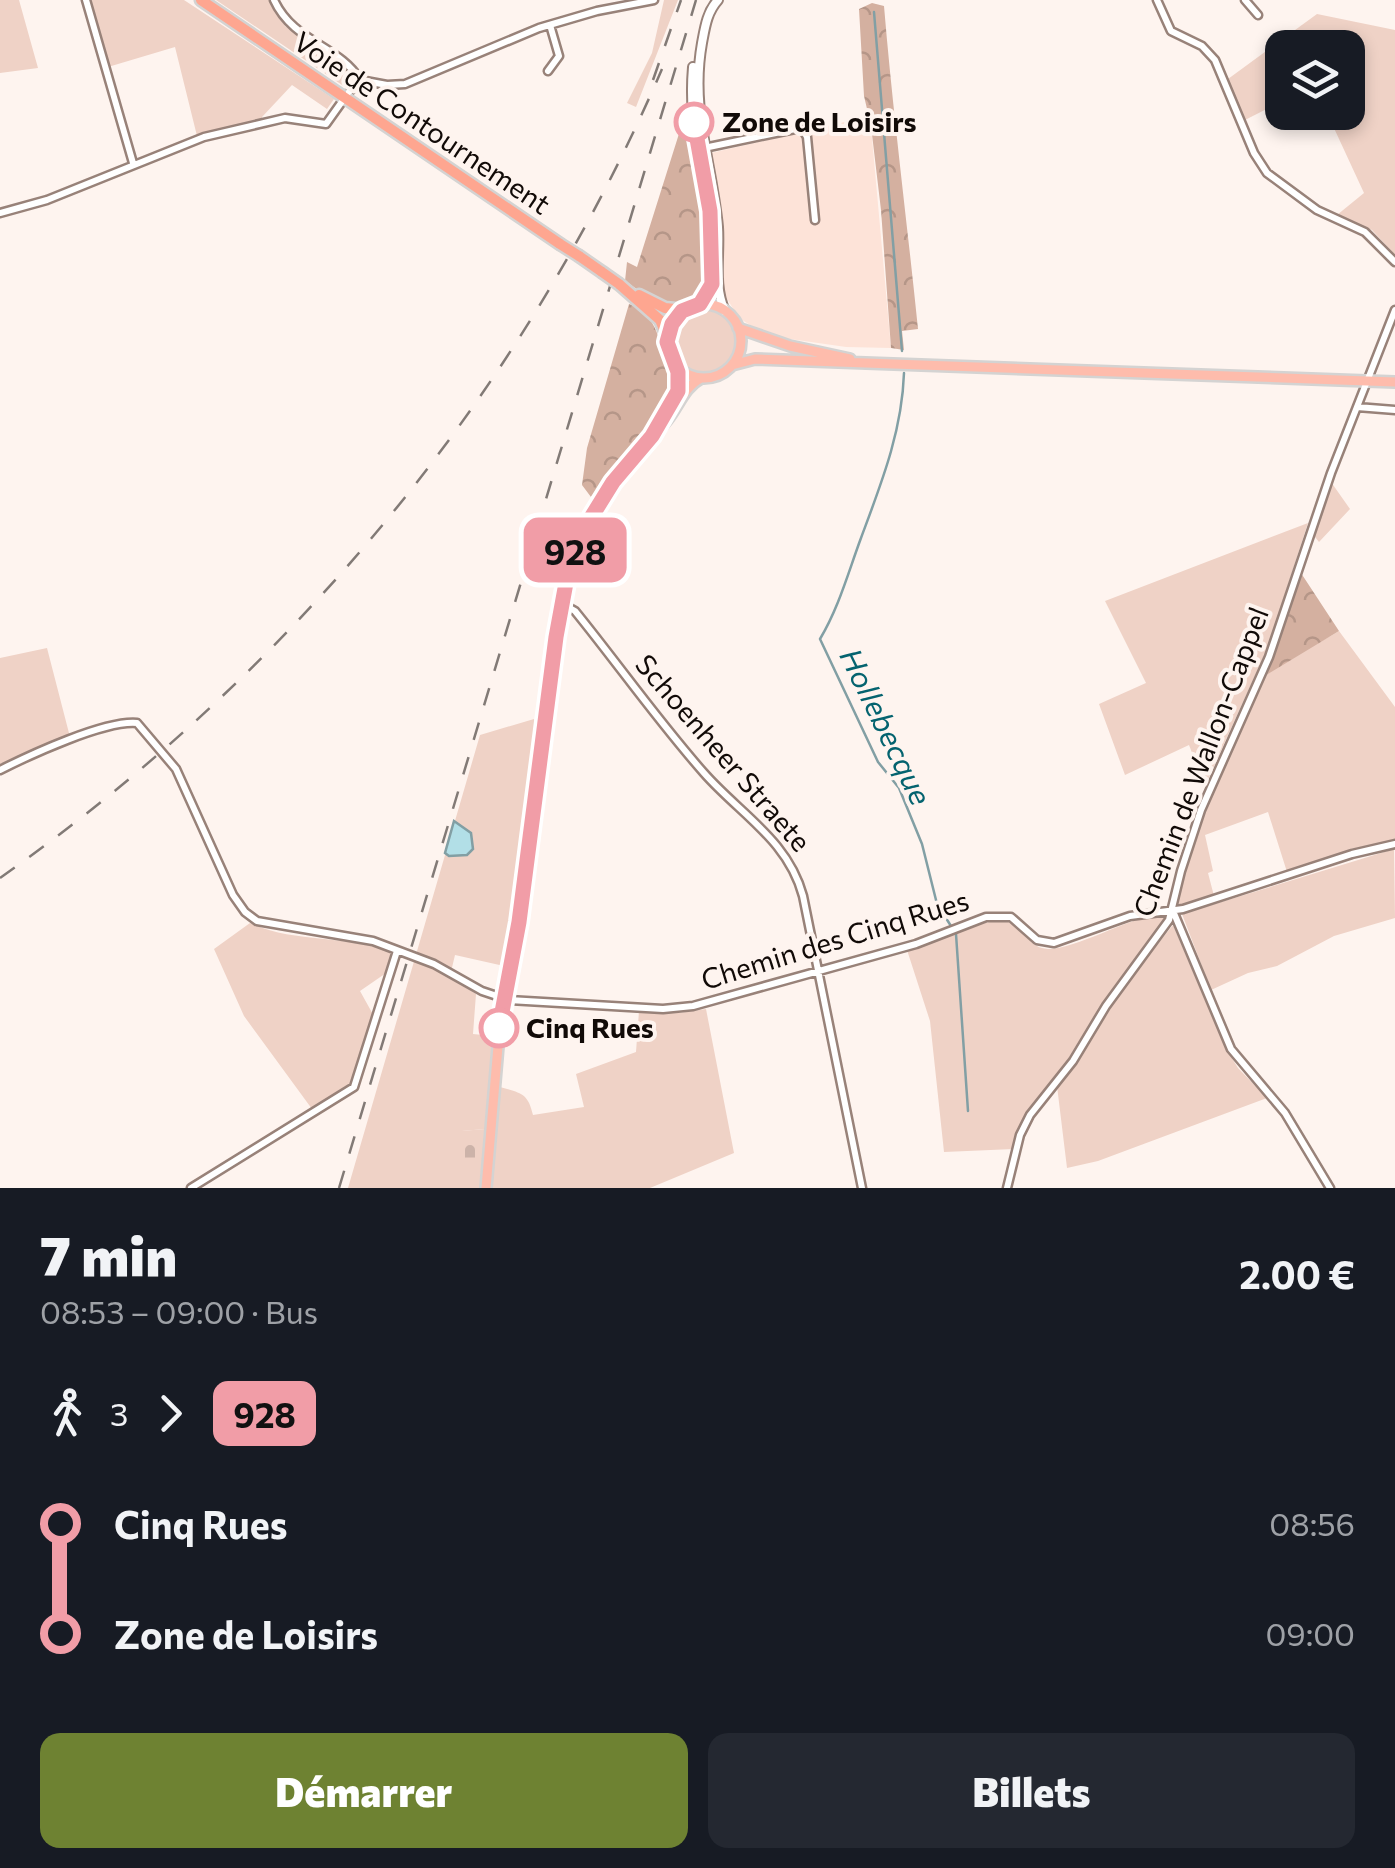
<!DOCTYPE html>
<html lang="fr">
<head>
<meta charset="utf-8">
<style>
  body { margin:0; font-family:Commissioner,sans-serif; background:#242831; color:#f1f3f6; height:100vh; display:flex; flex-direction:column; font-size:38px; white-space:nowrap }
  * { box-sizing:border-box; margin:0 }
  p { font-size:32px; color:#9ea1a6 }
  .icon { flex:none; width:55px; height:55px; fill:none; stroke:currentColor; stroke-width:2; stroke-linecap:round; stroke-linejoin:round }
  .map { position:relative; height:1188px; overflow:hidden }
  .details { display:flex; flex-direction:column; background:#171b24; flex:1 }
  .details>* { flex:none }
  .badge { padding:0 20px; border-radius:15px; font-size:35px; line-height:65px }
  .fabs { position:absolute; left:1265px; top:30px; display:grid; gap:20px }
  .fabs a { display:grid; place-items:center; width:100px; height:100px; border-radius:20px; background:#171b24; box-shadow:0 5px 15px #0003; font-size:50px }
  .map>.badge { position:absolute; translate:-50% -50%; box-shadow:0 0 0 5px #fff }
  .legs { display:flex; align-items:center; gap:15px; height:110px; padding:0 40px; font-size:32px }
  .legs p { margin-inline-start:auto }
  .headline { display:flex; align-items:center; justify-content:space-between; height:170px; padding:0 40px }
  h1 { font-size:55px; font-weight:800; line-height:75px }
  .primary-button { display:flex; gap:20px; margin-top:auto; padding:20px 40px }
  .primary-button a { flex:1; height:115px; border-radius:20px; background:#6e8232; color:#fff; font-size:40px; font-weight:800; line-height:115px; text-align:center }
  .primary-button a+a { background:#242831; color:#f1f3f6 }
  ul { padding:0 40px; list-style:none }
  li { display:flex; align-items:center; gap:35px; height:110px; font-size:38px }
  li i { display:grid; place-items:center; width:15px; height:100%; margin:0 12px; background:currentColor }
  li i::after { content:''; width:25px; height:25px; margin:-12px; border:8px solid; border-radius:50%; background:#171b24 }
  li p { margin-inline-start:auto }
  li:first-child i { background:linear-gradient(#0000 50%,currentColor 0) }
  li:last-child i { background:linear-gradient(currentColor 50%,#0000 0) }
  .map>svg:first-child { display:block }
  .built { fill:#fde3d8 }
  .green { fill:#efd2c6 }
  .forest { fill:url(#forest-crowns) }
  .cemetery { fill:url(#cemetery-stones) }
  .water { fill:#b2dfe7; stroke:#829fa4; stroke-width:2.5 }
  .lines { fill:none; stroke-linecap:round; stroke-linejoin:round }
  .stream { stroke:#829fa4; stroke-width:2.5 }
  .minor-casing { stroke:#988279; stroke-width:11 }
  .secondary-casing { stroke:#988279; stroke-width:12 }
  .primary-casing { stroke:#d4d3d2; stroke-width:14 }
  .trunk-casing { stroke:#d4d3d2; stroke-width:15 }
  .minor { stroke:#fff; stroke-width:6 }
  .secondary { stroke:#fff; stroke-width:8 }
  .primary { stroke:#febcac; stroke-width:9 }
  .trunk { stroke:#fea690; stroke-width:10 }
  .rail { stroke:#827a76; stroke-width:2.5; stroke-dasharray:18 18; stroke-linecap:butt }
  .trunk-bridge-casing { stroke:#d4d3d2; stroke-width:15; stroke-linecap:butt }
  .trunk-bridge { stroke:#fea690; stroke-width:10 }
  .line-1-casing { stroke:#fff; stroke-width:22 }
  .line-1 { stroke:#f19da7; stroke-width:15 }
  .stop-1-dot { fill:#fff; stroke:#f19da7; stroke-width:5 }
  .labels { text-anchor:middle; stroke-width:8; stroke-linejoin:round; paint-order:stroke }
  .stop-label { font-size:28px; font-weight:bold; fill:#110a07; stroke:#fef4ef; text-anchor:start }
  .street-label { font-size:28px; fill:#110a07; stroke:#fef4ef }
  .water-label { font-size:30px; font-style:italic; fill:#04636f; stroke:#fef4ef }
</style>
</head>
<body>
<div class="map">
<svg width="1395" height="1188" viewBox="0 0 1395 1188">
  <defs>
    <pattern id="forest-crowns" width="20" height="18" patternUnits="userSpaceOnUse" patternTransform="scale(2.5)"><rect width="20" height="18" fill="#d4b0a0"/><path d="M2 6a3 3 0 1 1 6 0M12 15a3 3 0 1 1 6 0" fill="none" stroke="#b59688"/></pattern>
    <pattern id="cemetery-stones" width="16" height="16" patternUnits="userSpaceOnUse" patternTransform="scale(2.5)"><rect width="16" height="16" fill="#efd2c6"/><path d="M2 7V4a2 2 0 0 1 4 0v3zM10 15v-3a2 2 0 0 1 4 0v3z" fill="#ccb3a9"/></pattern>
  </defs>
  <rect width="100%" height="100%" fill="#fef4ef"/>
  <path class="built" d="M870,116L891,348L846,347L790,339L758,330L739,318L724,294V233L711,153Z"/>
  <path class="green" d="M0,0H19L38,68L0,73Z
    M89,0H184L334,99L327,109L292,85L262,117V121L197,136L175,47L108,67Z
    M216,0H270L285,26L350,70L353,81L348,89Z
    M664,0H678L636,107L627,103L652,53Z
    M1317,14L1395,30V255L1372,230L1337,215L1364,193L1327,113L1348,112V48H1282V101L1245,120L1228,79Z
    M672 341a32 32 0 1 1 64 0a32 32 0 1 1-64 0Z
    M1331,482L1350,509L1319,542L1311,532Z
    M1308,523L1267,649L1205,786L1189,745L1125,775L1099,704L1146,683L1105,601Z
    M1339,631L1395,707V840L1351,849L1287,872L1268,812L1205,835L1213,871L1208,873L1214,896L1178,906C1177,879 1248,691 1266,675C1287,658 1316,645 1339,631Z
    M47,648L70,737L0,764V658Z
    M534,719L537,749L522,868L504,966L455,955L450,976L476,994L473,1034L493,1036L485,1129L462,1131L485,1158L480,1188H348L480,735Z
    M1394,849L1395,918L1334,936L1277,966L1248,973L1211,990L1182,914Z
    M1160,914L1165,917L1163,923L1095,1016L1065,1066L1028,1111L1014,1149L944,1152L930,1021L907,950C930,943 991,913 1011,923C1027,930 1028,948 1048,949C1075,949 1126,919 1160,914Z
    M250,923C291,943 347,935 391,952L389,971L360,991L375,1018L350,1084L312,1109L244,1016L214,949Z
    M1173,925L1225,1047L1238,1068L1267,1098L1098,1161L1067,1168L1057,1086L1118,993Z
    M706,1009L734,1153L650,1188H492L500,1087C521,1093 528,1093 533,1115L584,1107L576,1074L636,1052L639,1011L678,1013Z"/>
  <path class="forest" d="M872,3L884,6C893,114 907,221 918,329L902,331L904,350L891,348L881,210L871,126L864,96L859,9Z
    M683,121L687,124C694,152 715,254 708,278C705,292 687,305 674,306C658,307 638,289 625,281L627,262L637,267Z
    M629,304C662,314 660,356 674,383L634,446L591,497L582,485L587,448Z
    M1299,570L1339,631L1263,677Z"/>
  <path class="cemetery" d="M485,1129V1158L463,1163L461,1131Z"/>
  <path class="water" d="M454,821L471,833L473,849L467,855L449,856L445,853Z"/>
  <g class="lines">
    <path class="stream" d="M874,12L902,351
      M904,373C902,432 881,484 861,538C848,573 839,607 820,639L878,762L899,788L922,844L937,904L951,926
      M956,934L968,1111"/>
    <g class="minor-casing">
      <path id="minor" d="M86,0L133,163
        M274,0C293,42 340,46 360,80
        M1157,0L1171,31L1202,46L1215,60L1254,153L1267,173L1317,210L1365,232L1395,262
        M1245,0L1258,15
        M548,71L559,56L550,25
        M360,80L387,85L405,84L539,28L597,11L654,0
        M349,92L360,80
        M704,148L795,129L803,130L807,137L815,220
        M0,213L47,200L204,137L285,118L326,124L341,103
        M1357,407L1395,410
        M561,603L575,611C618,664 658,721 704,773C740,814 788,840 803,896L862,1188
        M0,770C30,755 105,720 137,723L176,769L233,895L245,912L257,921L373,941L434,964L482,991L509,1000L663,1009L693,1006L916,944L986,917H1011L1037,940L1054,943L1130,916L1183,909L1352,854L1395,844
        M1173,911L1231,1049L1285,1113L1330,1188
        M191,1188L354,1087L397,951
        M1007,1188L1020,1135L1030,1115L1073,1061L1106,1006L1169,920L1181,871L1201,810L1269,657L1331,473L1395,310"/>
    </g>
    <g class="secondary-casing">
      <path id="secondary" d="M718,0C707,12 705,27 702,43C690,110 712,162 718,227C720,254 713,286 725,311
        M693,67C691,90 692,114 696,137C703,182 733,268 699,305"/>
    </g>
    <g class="primary-casing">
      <path id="primary" d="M667 341a37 37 0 1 1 74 0a37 37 0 1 1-74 0Z
        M738,328L790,346L850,359
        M732,365L755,359L1395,382
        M671,404L679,387L676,366
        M486,1188L501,1011L519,922L567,577C585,513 626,470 667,420C679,405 684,387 701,378"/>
    </g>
    <g class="trunk-casing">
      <path id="trunk" d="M201,0L560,244
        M579,256L602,272
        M619,284L660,320L667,336
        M639,295L665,308L685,310"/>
    </g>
    <use href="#minor" class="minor"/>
    <use href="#secondary" class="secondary"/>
    <use href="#primary" class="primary"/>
    <use href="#trunk" class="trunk"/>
    <path class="rail" d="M653,80L681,0
      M0,878C291,673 521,396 662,69
      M339,1188L696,0"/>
    <g class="trunk-bridge-casing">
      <path id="trunk-bridge" d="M560,244L579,256
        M602,272L619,284"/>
    </g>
    <use href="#trunk-bridge" class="trunk-bridge"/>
  </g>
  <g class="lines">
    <g class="line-1-casing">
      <path id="line-1" d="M499,1028L519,922L556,637L568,572L592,516L613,482L652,436L678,391V372L667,342L672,324L682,311L700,304L712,284L710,211L694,122"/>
    </g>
    <use href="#line-1" class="line-1"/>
  </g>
  <g class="stop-1-dot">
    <circle cx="694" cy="122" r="18"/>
    <circle cx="499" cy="1028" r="18"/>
  </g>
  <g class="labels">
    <g class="stop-label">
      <text x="722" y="132">Zone de Loisirs</text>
      <text x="526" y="1038">Cinq Rues</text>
    </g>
    <g class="street-label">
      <text transform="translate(422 123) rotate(34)" y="10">Voie de Contournement</text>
      <text transform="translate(723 753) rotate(49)" y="10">Schoenheer Straete</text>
      <text transform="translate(1201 762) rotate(-69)" y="10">Chemin de Wallon-Cappel</text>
      <text transform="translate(835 940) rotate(-17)" y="10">Chemin des Cinq Rues</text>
    </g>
    <g class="water-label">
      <text transform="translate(885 727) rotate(64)" y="10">Hollebecque</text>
    </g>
  </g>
</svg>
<div class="fabs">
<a><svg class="icon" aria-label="layers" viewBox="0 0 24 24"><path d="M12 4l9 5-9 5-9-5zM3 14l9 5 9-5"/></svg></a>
</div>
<b class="badge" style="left:575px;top:550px;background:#f19da7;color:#111">928</b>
</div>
<section class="details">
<div class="headline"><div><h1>7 min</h1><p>08:53 – 09:00 · Bus</p></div><b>2.00 €</b></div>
<div class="legs"><svg class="icon" aria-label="walk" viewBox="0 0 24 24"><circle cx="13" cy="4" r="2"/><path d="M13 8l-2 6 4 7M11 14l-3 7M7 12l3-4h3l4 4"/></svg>3<svg class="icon" aria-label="forward" viewBox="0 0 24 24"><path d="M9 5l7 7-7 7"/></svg><b class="badge" style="background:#f19da7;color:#111">928</b></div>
<ul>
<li><i style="color:#f19da7"></i><b>Cinq Rues</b><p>08:56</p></li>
<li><i style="color:#f19da7"></i><b>Zone de Loisirs</b><p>09:00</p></li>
</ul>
<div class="primary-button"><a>Démarrer</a><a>Billets</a></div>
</section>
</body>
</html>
